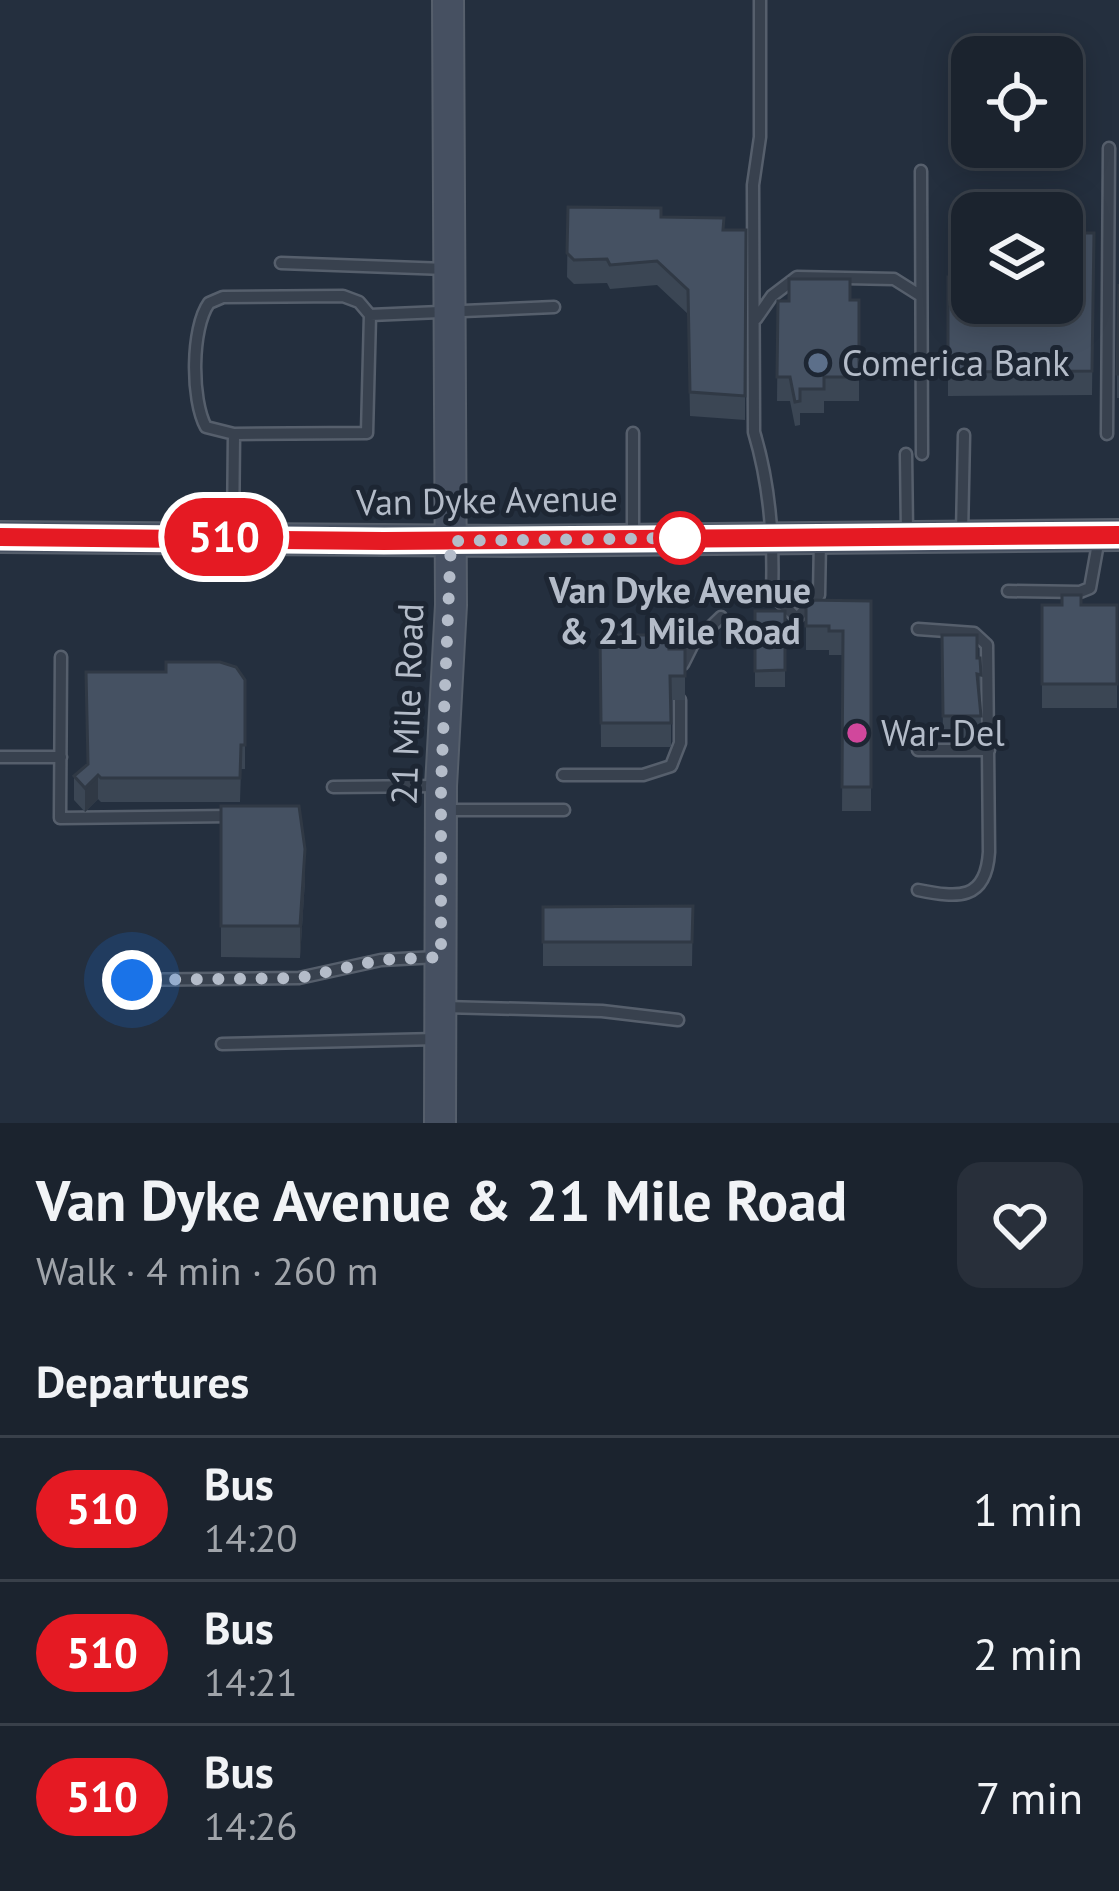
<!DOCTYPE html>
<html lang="en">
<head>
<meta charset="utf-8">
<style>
  body { margin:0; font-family:"PT Sans",sans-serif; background:#282f3a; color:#f1f3f6; height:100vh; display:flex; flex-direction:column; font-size:45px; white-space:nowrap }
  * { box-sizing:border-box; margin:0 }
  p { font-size:39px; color:#a0a4aa }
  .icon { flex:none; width:66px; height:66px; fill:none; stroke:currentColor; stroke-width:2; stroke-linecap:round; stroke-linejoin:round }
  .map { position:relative; height:1123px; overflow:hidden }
  .drawer { display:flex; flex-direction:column; background:#1b232e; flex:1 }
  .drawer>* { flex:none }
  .badge { padding:0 24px; border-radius:39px; font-size:42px; line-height:78px }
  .fabs { position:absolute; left:951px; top:36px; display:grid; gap:24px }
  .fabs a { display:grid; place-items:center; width:132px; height:132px; border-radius:24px; background:#1b232e; box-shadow:0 6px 30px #0003,0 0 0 3px #39404a; font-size:60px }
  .you { position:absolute; width:60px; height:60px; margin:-30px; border:9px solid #fff; border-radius:50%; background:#1a73e8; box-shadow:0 0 0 18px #1a73e833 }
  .map>.badge { position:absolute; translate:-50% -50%; box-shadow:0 0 0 6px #fff }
  h2 { padding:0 36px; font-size:45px; line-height:108px }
  .round { display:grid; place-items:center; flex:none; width:126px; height:126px; border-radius:24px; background:#282f3a }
  .summary { display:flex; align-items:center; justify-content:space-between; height:204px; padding:0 36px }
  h1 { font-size:57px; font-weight:600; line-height:90px }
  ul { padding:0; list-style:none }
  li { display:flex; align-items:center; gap:36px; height:144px; padding:0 36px; border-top:3px solid #39404a }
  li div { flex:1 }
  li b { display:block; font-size:45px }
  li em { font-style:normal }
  li .badge { min-width:132px; font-weight:700; text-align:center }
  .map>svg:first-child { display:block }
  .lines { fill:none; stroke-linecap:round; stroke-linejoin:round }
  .lane-casing { stroke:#565f6c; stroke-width:15 }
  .secondary-casing { stroke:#565f6c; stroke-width:34 }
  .lane { stroke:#38414e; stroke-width:10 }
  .secondary { stroke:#465061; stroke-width:30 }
  .wall { fill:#3b4654 }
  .shaded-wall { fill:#303945 }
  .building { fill:#455162; stroke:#303945; stroke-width:3 }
  .line-casing { stroke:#fff; stroke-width:27 }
  .line { stroke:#e51a23; stroke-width:18 }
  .walk { stroke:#b4bcc9; stroke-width:12; stroke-dasharray:0 21.6 }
  .service-dot { fill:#5c6f8a; stroke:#1d2633; stroke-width:4.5 }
  .stop-dot { fill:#fff; stroke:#e51a23; stroke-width:6 }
  .hotel-dot { fill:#d1479c; stroke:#1d2633; stroke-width:4.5 }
  .labels { text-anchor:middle; stroke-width:10; stroke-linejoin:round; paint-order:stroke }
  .poi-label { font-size:36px; fill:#b4bcc9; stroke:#1d2633; text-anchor:start }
  .street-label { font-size:36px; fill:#b4bcc9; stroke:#1d2633 }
  .stop-label { font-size:36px; font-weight:bold; fill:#b4bcc9; stroke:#1d2633 }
</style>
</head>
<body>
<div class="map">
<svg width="1119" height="1123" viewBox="0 0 1119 1123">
  <rect width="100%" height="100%" fill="#242f3e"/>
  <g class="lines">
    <g class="lane-casing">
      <path id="lane" d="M760,0V137L753,185L754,432C770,485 774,539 772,594L797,618L819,595L820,540
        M921,171L922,454
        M281,263L446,269
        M756,319L772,296L797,277L894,279L921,296
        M633,433V534
        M234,434L206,427C191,400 191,328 209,303L223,297L343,296L359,302L370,315
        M1107,434L1109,148
        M906,454L907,532
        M962,534L964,435
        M233,535L234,434L367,433L370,315L554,307
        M1008,591L1080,592L1090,588L1099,538
        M918,629L974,633L987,645L989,852C986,901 958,898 918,890
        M61,657L60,818L232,816
        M683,664L693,644L721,617
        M918,750H989
        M0,757H61
        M563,775H643L671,766L680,743V700
        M333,787L438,786
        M447,810H564
        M122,980L299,978L381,960L437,957
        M444,1007L602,1011L678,1020
        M222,1044L437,1039"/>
    </g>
    <g class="secondary-casing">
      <path id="secondary" d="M0,537L515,541L1119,535
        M440,1123L441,786L451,605L448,0"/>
    </g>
    <use href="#lane" class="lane"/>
    <use href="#secondary" class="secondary"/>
  </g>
  <path class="wall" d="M568,207L661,217L723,230H746L745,420L690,416L688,314L657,285L610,289L607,283L574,284L567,277Z
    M1094,233L1092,395L948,396V277L972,303Z
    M1119,284V398H1117V374Z
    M859,300V401H824V413H800V425L795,426L790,401H777L778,301Z
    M806,600L871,601V811H842L843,655H829V650H806Z
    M1042,605H1117V708H1042Z
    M755,611H785V687H755Z
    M600,635L669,649H685V700H671V747H601Z
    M942,635L977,658H980L981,740H943Z
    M245,680V769H241L240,802H101L98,799L85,812L74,800V776Z
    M221,806L305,880L300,958L221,957Z
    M693,906L692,966H543V907Z"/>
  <path class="shaded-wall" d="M98,775V799L85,812V788Z
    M305,849V880L300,958V926Z"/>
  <path class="building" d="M568,207L661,208V217L724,218L723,230H746L745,396L690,392L688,290L657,261L610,265L607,259L574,260L567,253Z
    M1062,233H1094L1092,371L948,372V277H972V303H1062Z
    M789,279H850V300H859V377H824V389H800V401L795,402L790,377H777L778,301H789Z
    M1119,284V374H1117Z
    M1062,595H1081V605H1117V684H1042V605H1062Z
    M806,600L871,601V787H842L843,631H829V626H806Z
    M755,611H785V670L755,671Z
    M600,635H669V649H685V676H670L671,723H601Z
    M942,635H977V658H980L981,675L977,674L981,716H943Z
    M166,662H220L236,667L245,680V745H241L240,778H101L98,775L85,788L74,776L88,764L86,672H166Z
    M221,806H299L305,849L300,926H221Z
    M693,906L692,942H543V907Z"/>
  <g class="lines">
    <g class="line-casing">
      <path id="line" d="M0,537L384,541L1119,535"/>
    </g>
    <use href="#line" class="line"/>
    <path class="walk" d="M132,980L299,978L381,960L441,957V786L451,541L680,538"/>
  </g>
  <circle class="service-dot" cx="818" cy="363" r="12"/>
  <circle class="stop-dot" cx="680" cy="538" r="24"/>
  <circle class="hotel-dot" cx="857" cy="733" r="12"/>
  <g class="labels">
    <g class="poi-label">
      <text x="842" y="376">Comerica Bank</text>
      <text x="881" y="746">War-Del</text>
    </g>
    <g class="street-label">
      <text transform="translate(487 500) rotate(-1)" y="13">Van Dyke Avenue</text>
      <text transform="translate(407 704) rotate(-88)" y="13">21 Mile Road</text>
    </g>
    <g class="stop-label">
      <text x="680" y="603">Van Dyke Avenue<tspan x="680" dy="41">&amp; 21 Mile Road</tspan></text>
    </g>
  </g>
</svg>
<div class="fabs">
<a><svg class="icon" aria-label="locate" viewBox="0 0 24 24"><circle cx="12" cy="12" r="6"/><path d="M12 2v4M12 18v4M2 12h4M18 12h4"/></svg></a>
<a><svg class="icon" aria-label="layers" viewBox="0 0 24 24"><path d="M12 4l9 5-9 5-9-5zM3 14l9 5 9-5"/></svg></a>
</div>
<div class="you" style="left:132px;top:980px"></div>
<b class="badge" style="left:224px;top:537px;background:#e51a23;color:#fff">510</b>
</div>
<section class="drawer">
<div class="summary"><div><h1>Van Dyke Avenue &amp; 21 Mile Road</h1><p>Walk · 4 min · 260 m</p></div><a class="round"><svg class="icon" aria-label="heart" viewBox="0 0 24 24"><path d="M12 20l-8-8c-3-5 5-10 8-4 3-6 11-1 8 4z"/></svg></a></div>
<h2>Departures</h2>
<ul>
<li><span class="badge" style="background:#e51a23;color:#fff">510</span><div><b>Bus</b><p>14:20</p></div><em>1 min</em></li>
<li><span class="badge" style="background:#e51a23;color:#fff">510</span><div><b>Bus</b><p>14:21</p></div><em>2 min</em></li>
<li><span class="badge" style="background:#e51a23;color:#fff">510</span><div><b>Bus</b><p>14:26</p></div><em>7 min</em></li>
</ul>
</section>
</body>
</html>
